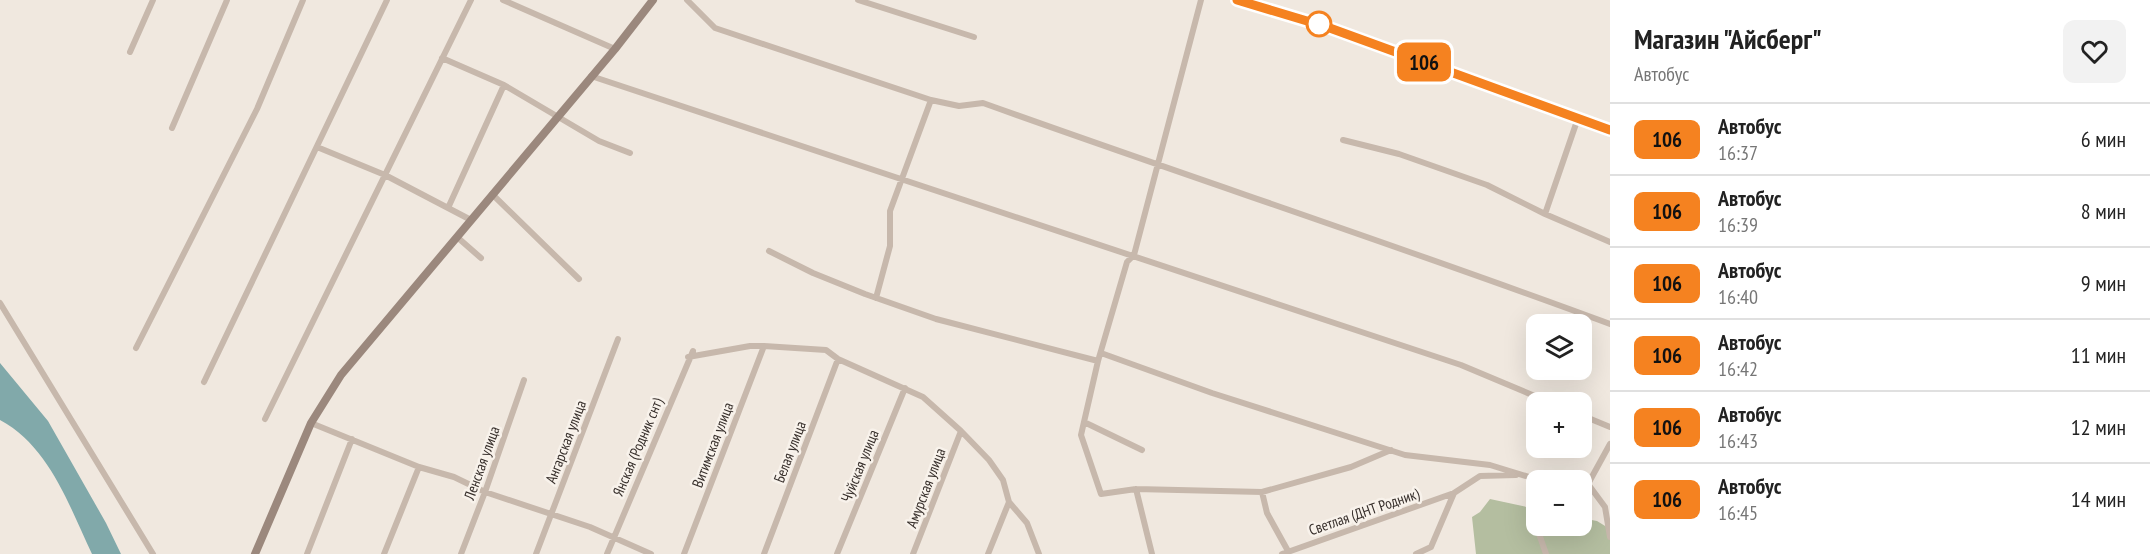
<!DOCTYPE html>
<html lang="ru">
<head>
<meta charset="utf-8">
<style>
  body { margin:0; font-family:"PT Sans Narrow",sans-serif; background:#f2f2f2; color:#222; height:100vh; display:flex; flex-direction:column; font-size:22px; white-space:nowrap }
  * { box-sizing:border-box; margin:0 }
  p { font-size:20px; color:#767676 }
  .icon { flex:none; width:33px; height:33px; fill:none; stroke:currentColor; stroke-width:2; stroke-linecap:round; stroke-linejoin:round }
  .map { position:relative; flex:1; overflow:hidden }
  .drawer { display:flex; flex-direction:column; background:#fff; width:540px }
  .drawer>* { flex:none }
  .badge { padding:0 12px; border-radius:9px; font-size:21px; line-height:39px }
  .fabs { position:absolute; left:1526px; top:314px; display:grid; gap:12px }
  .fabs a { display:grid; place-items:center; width:66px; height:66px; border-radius:12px; background:#fff; box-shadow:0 6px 24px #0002; font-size:30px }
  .map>.badge { position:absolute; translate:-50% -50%; box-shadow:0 0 0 3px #fff }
  .round { display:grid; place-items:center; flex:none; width:63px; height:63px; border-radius:12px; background:#f2f2f2 }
  .overview { display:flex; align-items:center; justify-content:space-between; height:102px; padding:0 24px }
  h1 { font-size:28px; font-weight:700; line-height:45px }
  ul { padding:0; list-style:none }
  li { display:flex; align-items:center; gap:18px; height:72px; padding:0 24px; border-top:2px solid #e0e0e0 }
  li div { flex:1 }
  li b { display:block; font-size:22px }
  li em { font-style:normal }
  li .badge { min-width:66px; font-weight:700; text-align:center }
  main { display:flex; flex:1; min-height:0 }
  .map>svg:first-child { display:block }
  .green { fill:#b4bea0 }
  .water { fill:#81a9aa }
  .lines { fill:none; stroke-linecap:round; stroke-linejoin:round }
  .street { stroke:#c7b8ac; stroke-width:6 }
  .secondary { stroke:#9b887d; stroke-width:8 }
  .line-casing { stroke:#fff; stroke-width:14 }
  .line { stroke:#f58220; stroke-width:9 }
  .stop-dot { fill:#fff; stroke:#f58220; stroke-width:3 }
  .labels { text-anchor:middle; stroke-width:5; stroke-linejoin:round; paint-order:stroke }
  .street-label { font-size:15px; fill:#362e2a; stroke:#f8f2eb }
</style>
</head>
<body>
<main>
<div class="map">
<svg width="1610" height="554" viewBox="0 0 1610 554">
  <rect width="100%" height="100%" fill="#f0e8df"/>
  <path class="green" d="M1490,499L1536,509V525H1581V518L1597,521L1610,529V554H1476L1472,517L1480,512Z"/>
  <path class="water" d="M0,363L48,421L106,523L121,554H92C69,506 50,447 0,420Z"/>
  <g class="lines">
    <path class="street" d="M503,0L615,49
      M687,0L715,28L931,100L959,106L983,103C1192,178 1403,247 1610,324
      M858,0L974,37
      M1201,0L1134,255L1127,262L1098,361L1081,435L1101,494L1136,489L1262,492L1351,467L1391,450
      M130,52L153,0
      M442,58L504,85L599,141L630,153
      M591,76L1461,365L1549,402
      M172,128L227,0
      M1343,140L1399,154L1487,185L1545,214L1610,242
      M317,147L385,175L471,220
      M492,194L579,279
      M448,208L504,85
      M1545,214L1578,118
      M457,237L481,258
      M769,251L813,273L865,294L936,319L1098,361
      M876,298L890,246V211L931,100
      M0,303L153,554
      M136,348L257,109L303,0
      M1101,353L1212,393L1405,455L1490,465L1539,480
      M688,357L750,346H764L826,350L838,359L923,397L961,431L989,460L1003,480L1009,502L1027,523L1039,554
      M204,382L387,0
      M1581,415L1610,427
      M265,419L471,0
      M1084,422L1142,450
      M311,423L419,467L454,477L485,492L590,527L651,554
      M1610,444L1588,484L1605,507L1610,537
      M1136,489L1152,554
      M1262,492L1267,513L1288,551
      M1531,508L1536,524
      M1536,525L1546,554
      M307,554L352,439
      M384,554L419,467
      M461,554L485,492L524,380
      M536,554L618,339
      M607,554L693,351
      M684,554L764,346
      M764,554L838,359
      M837,554L905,388
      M913,554L961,431
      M988,554L1009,502
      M1282,554L1454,493L1480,476L1516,475
      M1416,554L1431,547L1454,493"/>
    <path class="secondary" d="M1237,0L1327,27L1610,130
      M255,554L311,423L341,375L615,49L653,0"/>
  </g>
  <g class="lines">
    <g class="line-casing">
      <path id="line" d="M1237,0L1327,27L1610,130"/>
    </g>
    <use href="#line" class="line"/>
  </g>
  <circle class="stop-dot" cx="1319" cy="24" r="12"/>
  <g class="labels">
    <g class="street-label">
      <text transform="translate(566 442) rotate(-69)" y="5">Ангарская улица</text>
      <text transform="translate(713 445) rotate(-69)" y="5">Витимская улица</text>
      <text transform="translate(638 447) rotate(-67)" y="5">Янская (Родник снт)</text>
      <text transform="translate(790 452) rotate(-69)" y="5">Белая улица</text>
      <text transform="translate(482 463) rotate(-70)" y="5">Ленская улица</text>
      <text transform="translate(860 466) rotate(-68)" y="5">Чуйская улица</text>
      <text transform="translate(926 488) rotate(-69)" y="5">Амурская улица</text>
      <text transform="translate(1364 512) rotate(-19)" y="5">Светлая (ДНТ Родник)</text>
    </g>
  </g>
</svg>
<div class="fabs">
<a><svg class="icon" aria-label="layers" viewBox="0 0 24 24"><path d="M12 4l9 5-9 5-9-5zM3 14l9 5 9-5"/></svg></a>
<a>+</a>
<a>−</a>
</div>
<b class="badge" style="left:1424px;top:62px;background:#f58220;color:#111">106</b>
</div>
<section class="drawer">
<div class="overview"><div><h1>Магазин &quot;Айсберг&quot;</h1><p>Автобус</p></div><a class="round"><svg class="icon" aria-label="heart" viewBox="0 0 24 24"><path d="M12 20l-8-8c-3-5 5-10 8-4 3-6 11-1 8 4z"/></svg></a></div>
<ul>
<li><span class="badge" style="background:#f58220;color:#111">106</span><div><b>Автобус</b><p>16:37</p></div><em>6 мин</em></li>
<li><span class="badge" style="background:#f58220;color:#111">106</span><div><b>Автобус</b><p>16:39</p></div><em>8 мин</em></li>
<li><span class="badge" style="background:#f58220;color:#111">106</span><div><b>Автобус</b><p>16:40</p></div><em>9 мин</em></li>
<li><span class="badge" style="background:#f58220;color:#111">106</span><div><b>Автобус</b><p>16:42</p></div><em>11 мин</em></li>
<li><span class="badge" style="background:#f58220;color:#111">106</span><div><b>Автобус</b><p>16:43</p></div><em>12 мин</em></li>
<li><span class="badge" style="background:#f58220;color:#111">106</span><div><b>Автобус</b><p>16:45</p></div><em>14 мин</em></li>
</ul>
</section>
</main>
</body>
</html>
